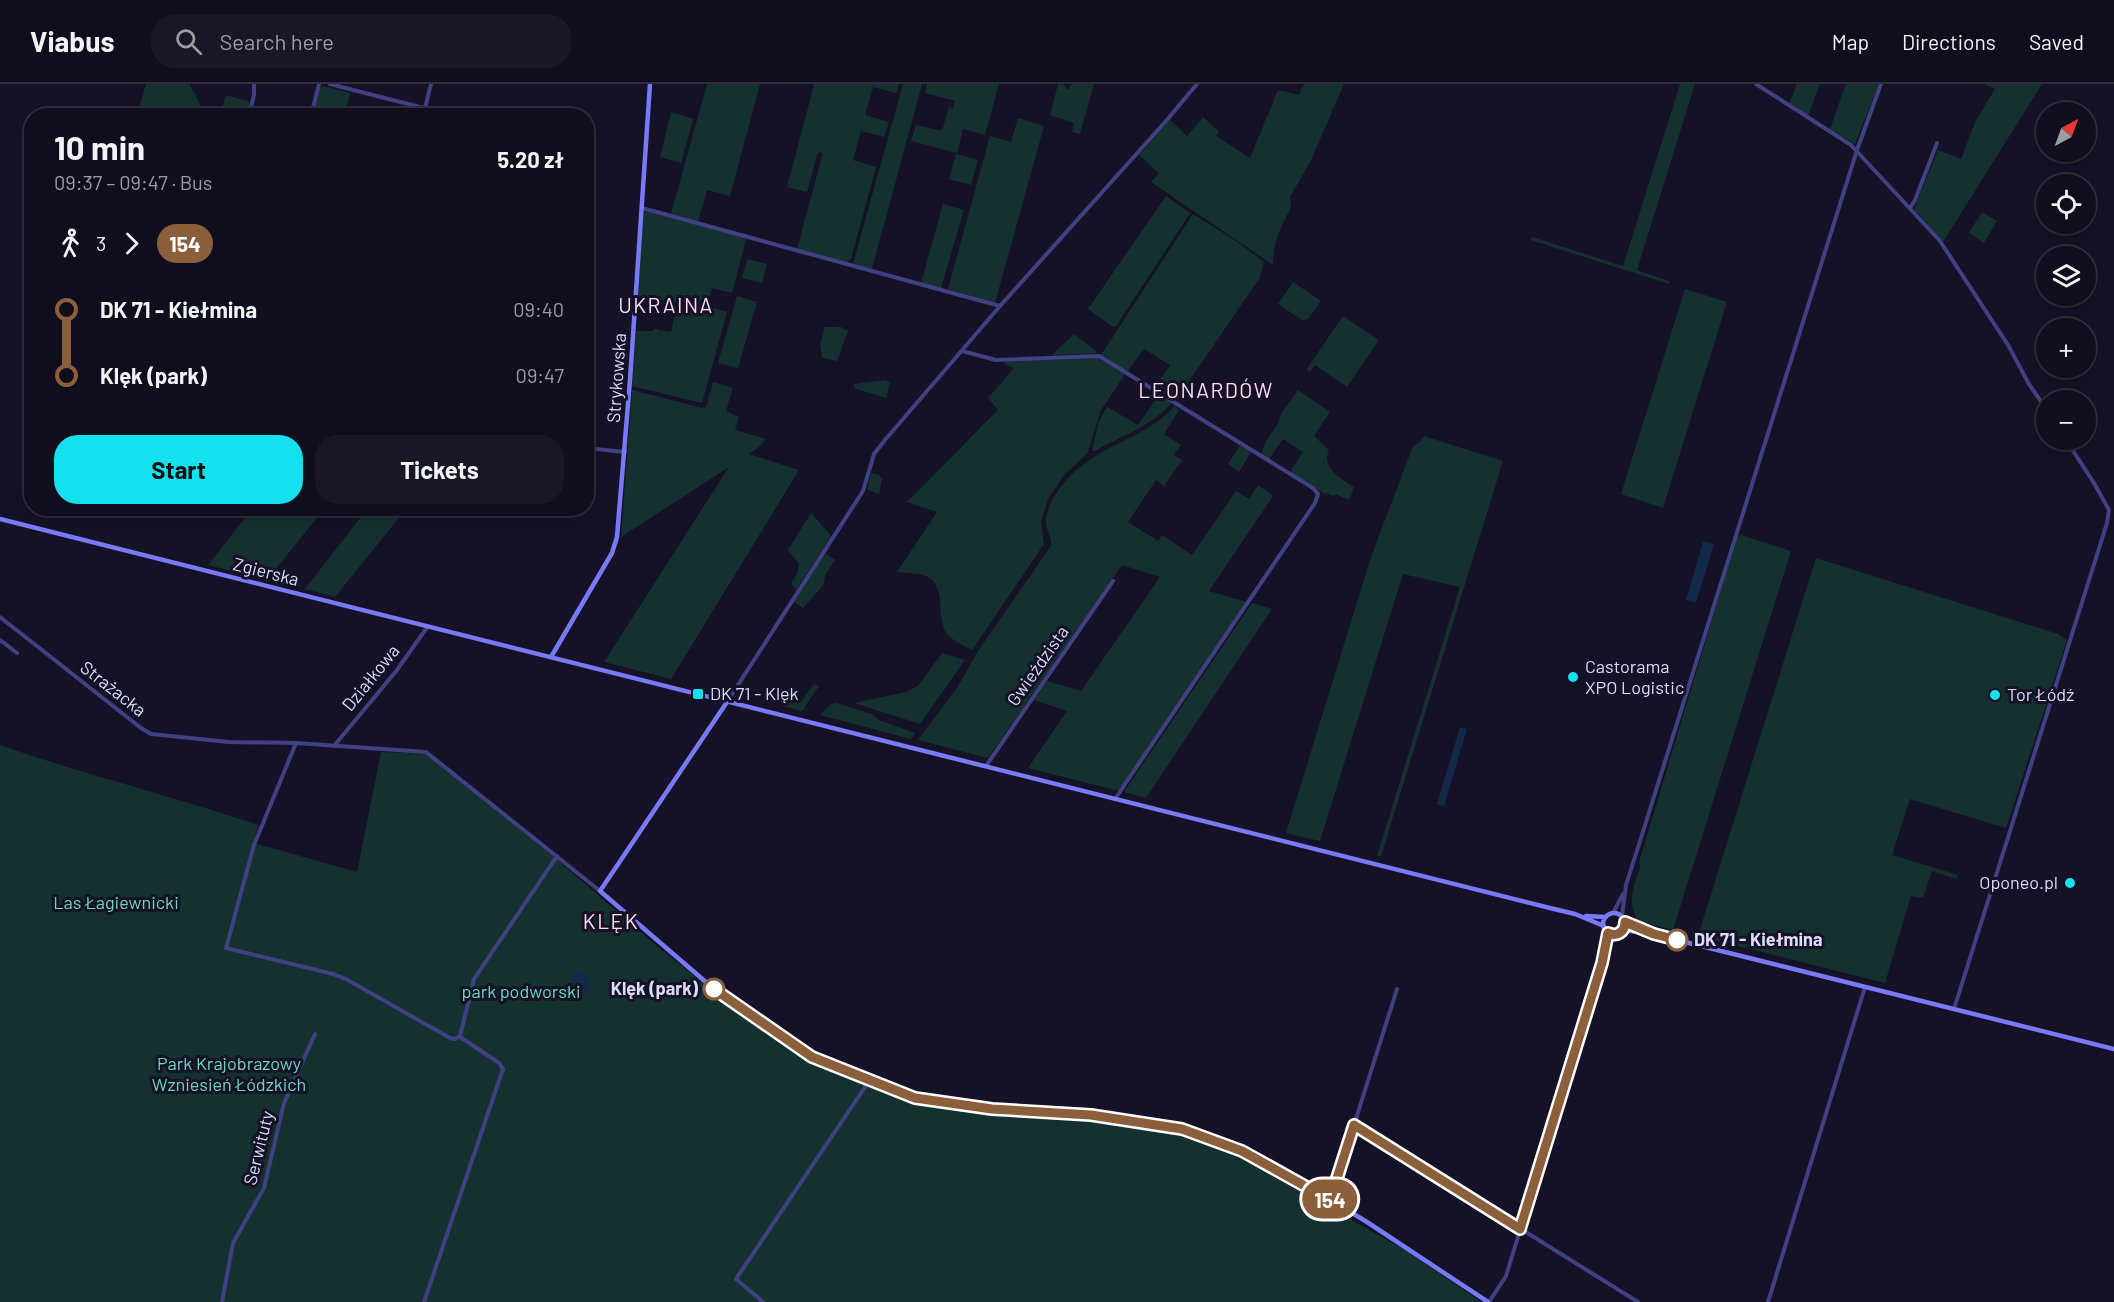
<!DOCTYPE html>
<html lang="en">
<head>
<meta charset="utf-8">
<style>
  body { margin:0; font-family:Barlow,sans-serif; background:#191726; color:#f1f3f6; height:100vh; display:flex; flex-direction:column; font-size:22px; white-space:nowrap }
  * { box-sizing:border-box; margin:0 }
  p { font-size:20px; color:#9c9ca4 }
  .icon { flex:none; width:33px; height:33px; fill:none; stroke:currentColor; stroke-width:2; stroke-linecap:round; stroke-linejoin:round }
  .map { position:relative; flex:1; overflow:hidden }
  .sheet { position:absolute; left:24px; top:24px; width:570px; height:408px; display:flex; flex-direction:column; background:#100e1d; border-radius:24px; box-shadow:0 3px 9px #0003,0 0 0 2px #302e3b }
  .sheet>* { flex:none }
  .badge { padding:0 12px; border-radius:20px; font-size:21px; line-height:39px }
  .needle { width:39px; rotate:41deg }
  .buttons { position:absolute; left:2036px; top:18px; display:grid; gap:12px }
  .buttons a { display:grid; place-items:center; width:60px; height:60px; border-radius:50%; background:#100e1d; box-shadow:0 3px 9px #0003,0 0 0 2px #302e3b; font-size:30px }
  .map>.badge { position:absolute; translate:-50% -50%; box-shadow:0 0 0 3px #fff }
  .legs { display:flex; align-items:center; gap:9px; height:66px; padding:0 30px; font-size:20px }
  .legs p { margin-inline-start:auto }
  .summary { display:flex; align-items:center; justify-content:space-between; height:102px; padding:0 30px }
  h1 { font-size:33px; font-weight:700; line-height:45px }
  .button { display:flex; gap:12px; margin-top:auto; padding:12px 30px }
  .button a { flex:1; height:69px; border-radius:24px; background:#14e0ef; color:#111; font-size:24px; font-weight:700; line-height:69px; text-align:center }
  .button a+a { background:#191726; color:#f1f3f6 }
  ul { padding:0 30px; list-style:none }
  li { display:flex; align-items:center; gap:21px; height:66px; font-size:22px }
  li i { display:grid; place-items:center; width:9px; height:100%; margin:0 8px; background:currentColor }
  li i::after { content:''; width:15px; height:15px; margin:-8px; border:4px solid; border-radius:50%; background:#100e1d }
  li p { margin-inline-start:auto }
  li:first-child i { background:linear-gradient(#0000 50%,currentColor 0) }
  li:last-child i { background:linear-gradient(currentColor 50%,#0000 0) }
  header { display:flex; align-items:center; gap:36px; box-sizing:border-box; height:84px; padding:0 30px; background:#100e1d; border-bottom:2px solid #302e3b }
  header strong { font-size:28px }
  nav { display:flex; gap:33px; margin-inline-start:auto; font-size:21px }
  .search { width:420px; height:54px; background:#191726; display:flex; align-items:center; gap:15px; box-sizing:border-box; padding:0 21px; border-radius:24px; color:#9c9ca4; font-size:22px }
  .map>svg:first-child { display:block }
  .green { fill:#15312f }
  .water { fill:#12294a }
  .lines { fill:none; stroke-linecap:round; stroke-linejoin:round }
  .street { stroke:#404083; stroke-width:4 }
  .secondary { stroke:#7879f6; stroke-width:4.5 }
  .line-1-casing { stroke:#fff; stroke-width:14 }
  .line-1 { stroke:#8b5e3c; stroke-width:9 }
  .poi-dot { fill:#14e0ef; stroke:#151227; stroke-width:2 }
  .stop-1-dot { fill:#fff; stroke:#8b5e3c; stroke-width:3 }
  .labels { text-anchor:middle; stroke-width:6; stroke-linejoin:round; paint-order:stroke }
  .street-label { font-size:18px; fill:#dddafc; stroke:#151227 }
  .poi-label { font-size:18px; fill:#dddafc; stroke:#151227; text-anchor:start }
  .park-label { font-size:18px; fill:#6ad8b9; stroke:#151227 }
  .stop-label { font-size:18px; font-weight:bold; fill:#dddafc; stroke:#151227; text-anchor:start }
  .quarter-label { font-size:21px; letter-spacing:1.5px; fill:#fddcf2; stroke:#151227 }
</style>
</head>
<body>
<header>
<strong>Viabus</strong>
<div class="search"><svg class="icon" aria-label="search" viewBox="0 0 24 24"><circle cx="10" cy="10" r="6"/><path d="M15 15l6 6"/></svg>Search here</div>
<nav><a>Map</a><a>Directions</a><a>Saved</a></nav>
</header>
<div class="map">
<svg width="2114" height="1218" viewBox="0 0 2114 1218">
  <rect width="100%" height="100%" fill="#151227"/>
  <path class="green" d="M146,0H190L205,31H137Z
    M707,0H760L730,112L707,106L698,138L671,130Z
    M812,0H899L896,9L873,3L865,31L889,38L884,53L861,47L853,76L876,83L851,175L846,179L797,165L823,69L818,68L807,108L787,103L814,1Z
    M903,0H922L872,185L853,180Z
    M927,0H999L985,51L963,45L957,69L911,57L916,41L942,47L949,23L953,24L955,17L925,9Z
    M1058,0H1063L1067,6L1072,0H1094L1080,50L1072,48L1074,39L1050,31Z
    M1304,0H1344L1311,76L1290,113L1291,124C1280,143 1273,159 1273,181L1151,98L1159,89L1139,71L1170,36L1187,52L1203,33L1219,48L1216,52L1250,74L1278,6L1299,11Z
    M1680,0H1695L1637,186L1669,197V200L1531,156L1532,153L1623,182Z
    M1797,0H1820L1808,32L1789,21Z
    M1846,0H1879L1855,60L1830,45Z
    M1984,0H2042L1943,158L1914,125L1938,66L1961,75L1975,38L1995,5Z
    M323,2L350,9L345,31L312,32L319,4Z
    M226,11L250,18L246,31H220Z
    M671,28L693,35L681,79L660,73Z
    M1018,34L1044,42L995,219L948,205L990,52L1011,58Z
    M956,70L978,76L971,101L949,95Z
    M1166,112L1190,129L1189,131L1116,242L1113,243L1088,225Z
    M943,120L964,126L941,204L921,199Z
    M646,127L744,154L746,156L732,209L712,204L707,222L727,228L702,319L632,302L636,247H652L656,244L658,246L671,248L677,220L653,214L651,219L638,216L642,130Z
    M1982,128L1997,137L1984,159L1969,149Z
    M1193,130L1239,159L1264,178L1259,195L1176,316L1155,303L1170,281L1144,265L1127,288L1101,271Z
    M747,175L767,180L762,199L742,194Z
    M1293,198L1321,217L1308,235L1302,236L1278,220Z
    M1685,205L1727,218L1663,424L1621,410Z
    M737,212L757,218L738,284L718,279Z
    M1343,232L1379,256L1347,303L1315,281L1310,288L1306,286Z
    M825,243H841L848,247L837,277L822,274L820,260Z
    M1074,250L1098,269L1052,271Z
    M1097,274L1125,290L1101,326L1087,370L1064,391L1048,415L1041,438L1044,460L972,566C965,562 953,557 948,551C933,532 951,497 920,490C913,489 904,489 897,488L937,428L907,418L998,326L988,314L1014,284L1004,280L1005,278Z
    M885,296L890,298L886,314L854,304V300Z
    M713,298L733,304L726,327L739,333L735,346L766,355L760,362L749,370L799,386L671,595L604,578L729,383L621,453L632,306L702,324L706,323Z
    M1298,306L1330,328L1314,352L1329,366C1321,384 1341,395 1354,403L1349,416L1335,410L1334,412L1326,409L1325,410L1290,388L1303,368L1283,355L1269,375L1261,370L1265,359L1279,338L1281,330Z
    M1159,311L1171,319C1152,342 1121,352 1095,367H1092L1099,337L1107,323L1138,341Z
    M1175,321L1179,326L1164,350L1181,361L1174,371L1182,376L1164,402L1156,396L1128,438L1158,457L1162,451L1192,471L1236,407L1249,415L1258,401L1273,412L1209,507L1246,518L1119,707L1028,684L1067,627L1034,616L1047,597L1081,607L1160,493L1122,481L988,674L918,656L957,604L978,567L1051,462C1052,450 1044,444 1046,435C1048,421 1056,408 1065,398C1097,359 1147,356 1175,321Z
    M1424,352L1503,377L1381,772H1377L1460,503L1403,490L1320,757L1286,749L1371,473L1413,362L1419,359Z
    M1240,362L1251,368L1239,388L1228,380Z
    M871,389L879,391L882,395L879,410L867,406Z
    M252,425H324L267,496L208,481Z
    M367,425H406L335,513L305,505Z
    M811,429L831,452L796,506L791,499L797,490L799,480L788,466Z
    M1741,451L1791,467L1673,846L1638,837C1626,818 1634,803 1640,782L1639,778L1737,453Z
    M825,469L835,476L825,491L824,500L803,524L793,518Z
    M1816,474L2058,550L2067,556L2006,744L1910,715L1892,771L1958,791L1956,795L1932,787L1923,814L1911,812L1885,899L1698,852Z
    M1252,519L1272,525L1146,714L1124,708Z
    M942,569L965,576L920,640L854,619L906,608L918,602Z
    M814,600L819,602L802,627L782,622L787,616L800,619Z
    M836,619L872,630L879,636L915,649L911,655L820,631L831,620Z
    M0,661C85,691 173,712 258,741L254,759L357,788L381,668L428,670L554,773L652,858L712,906L756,940L809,975L869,1003L920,1020L1067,1033L1190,1051L1254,1078L1271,1091L1405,1166L1481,1218H0Z"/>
  <path class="water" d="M1703,457L1714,460L1696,519L1686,516Z
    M1460,643L1467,645L1444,722L1437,720Z
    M578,886L580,889L588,892L590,897L588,910C580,907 573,900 571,892L573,888Z"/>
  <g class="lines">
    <path class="street" d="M330,0L455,32
      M1756,0L1851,61L1940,157L2008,261L2029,300L2046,325
      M425,24L431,0
      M249,32L254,11V0
      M311,32L319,0
      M642,124L1000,222
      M1910,124L1915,116L1937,59
      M962,267L996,276L1099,272L1313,404L1318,410L1315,419L1115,715
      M586,364L625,368
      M0,533L141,644L151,650L229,658L296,659L426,668L600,807
      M0,556L17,569
      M727,618L863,407L874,370L885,356L1000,222L1166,37L1197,0
      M296,659L254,761L226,864L333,890L346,895L450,954L455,955L460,952
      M334,662L397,586L428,542
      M986,682L1113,497
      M1613,829L1623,810
      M1622,832L1626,801L1641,754L1857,66L1881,0
      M1606,870L1615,851
      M1954,925L2107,439L2109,426L2094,399L2066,356
      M1354,1041L1397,905
      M1330,1116L1354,1041L1638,1218
      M222,1218L233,1159L264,1104L284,1019L315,950
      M424,1218L503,985L499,979L463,955L460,952L474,895L557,772
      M763,1218L736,1195L869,997
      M1489,1218L1506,1192L1602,879L1608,849
      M1768,1218L1865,903"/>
    <path class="secondary" d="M0,435L1554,825L1575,830L1604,842
      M551,573L612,469L617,453L630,296L650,0
      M727,618L600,807L714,905L797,964L820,977L921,1016L992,1025L1066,1028L1116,1034L1174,1043L1217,1056L1251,1071L1314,1106L1367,1138L1488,1218
      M1603 840a11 11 0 1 1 22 0a11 11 0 1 1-22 0Z
      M1586,832L1606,833
      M1625,838L1654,850L1677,856L2114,965
      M1623,846L1646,849"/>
  </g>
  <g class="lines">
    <g class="line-1-casing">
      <path id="line-1" d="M714,905L812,973L915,1014L992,1025L1091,1031L1182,1045L1242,1067L1330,1116L1354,1041L1520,1145L1602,879L1608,849C1617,853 1625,848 1625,838L1654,850L1677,856"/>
    </g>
    <use href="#line-1" class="line-1"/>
  </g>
  <g class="poi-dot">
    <circle cx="1573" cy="593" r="6"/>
    <rect x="692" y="604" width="12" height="12" rx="3"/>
    <circle cx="1995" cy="611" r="6"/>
    <circle cx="2070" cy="799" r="6"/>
  </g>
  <g class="stop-1-dot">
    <circle cx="1677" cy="856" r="10"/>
    <circle cx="714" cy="905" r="10"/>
  </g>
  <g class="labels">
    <g class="street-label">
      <text transform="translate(617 294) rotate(-86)" y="6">Strykowska</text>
      <text transform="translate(266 488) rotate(14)" y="6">Zgierska</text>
      <text transform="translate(1038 582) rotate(-55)" y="6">Gwieździsta</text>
      <text transform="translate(371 594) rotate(-51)" y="6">Działkowa</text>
      <text transform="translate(113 605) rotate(38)" y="6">Strażacka</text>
      <text transform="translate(259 1064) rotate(-76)" y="6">Serwituty</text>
    </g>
    <g class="poi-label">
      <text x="1585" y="589">Castorama<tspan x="1585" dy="21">XPO Logistic</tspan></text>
      <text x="710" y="616">DK 71 - Klęk</text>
      <text x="2007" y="617">Tor Łódź</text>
      <text x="2058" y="805" text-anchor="end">Oponeo.pl</text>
    </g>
    <g class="park-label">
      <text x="116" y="825">Las Łagiewnicki</text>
      <text x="521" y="914">park podworski</text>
      <text x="229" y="986">Park Krajobrazowy<tspan x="229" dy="21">Wzniesień Łódzkich</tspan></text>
    </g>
    <g class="stop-label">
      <text x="1694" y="862">DK 71 - Kiełmina</text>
      <text x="698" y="911" text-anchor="end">Klęk (park)</text>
    </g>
    <g class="quarter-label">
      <text x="666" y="229">UKRAINA</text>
      <text x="1206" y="314">LEONARDÓW</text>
      <text x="611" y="845">KLĘK</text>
    </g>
  </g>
</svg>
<div class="buttons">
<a><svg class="needle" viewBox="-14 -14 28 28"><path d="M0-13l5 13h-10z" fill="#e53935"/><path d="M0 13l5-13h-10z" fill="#9c9ca4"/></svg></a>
<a><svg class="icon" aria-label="locate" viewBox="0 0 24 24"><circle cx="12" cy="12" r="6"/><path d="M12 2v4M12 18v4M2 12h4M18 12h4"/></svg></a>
<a><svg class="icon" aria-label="layers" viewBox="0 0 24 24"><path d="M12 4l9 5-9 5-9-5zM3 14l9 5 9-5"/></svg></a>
<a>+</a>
<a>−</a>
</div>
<b class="badge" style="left:1330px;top:1115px;background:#8b5e3c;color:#fff">154</b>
<section class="sheet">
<div class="summary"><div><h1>10 min</h1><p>09:37 – 09:47 · Bus</p></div><b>5.20 zł</b></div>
<div class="legs"><svg class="icon" aria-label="walk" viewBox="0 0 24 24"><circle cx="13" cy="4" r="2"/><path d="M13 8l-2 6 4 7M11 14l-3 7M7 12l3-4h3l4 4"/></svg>3<svg class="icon" aria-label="forward" viewBox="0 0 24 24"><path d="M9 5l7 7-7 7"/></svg><b class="badge" style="background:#8b5e3c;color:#fff">154</b></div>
<ul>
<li><i style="color:#8b5e3c"></i><b>DK 71 - Kiełmina</b><p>09:40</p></li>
<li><i style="color:#8b5e3c"></i><b>Klęk (park)</b><p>09:47</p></li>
</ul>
<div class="button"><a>Start</a><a>Tickets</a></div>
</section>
</div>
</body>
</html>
